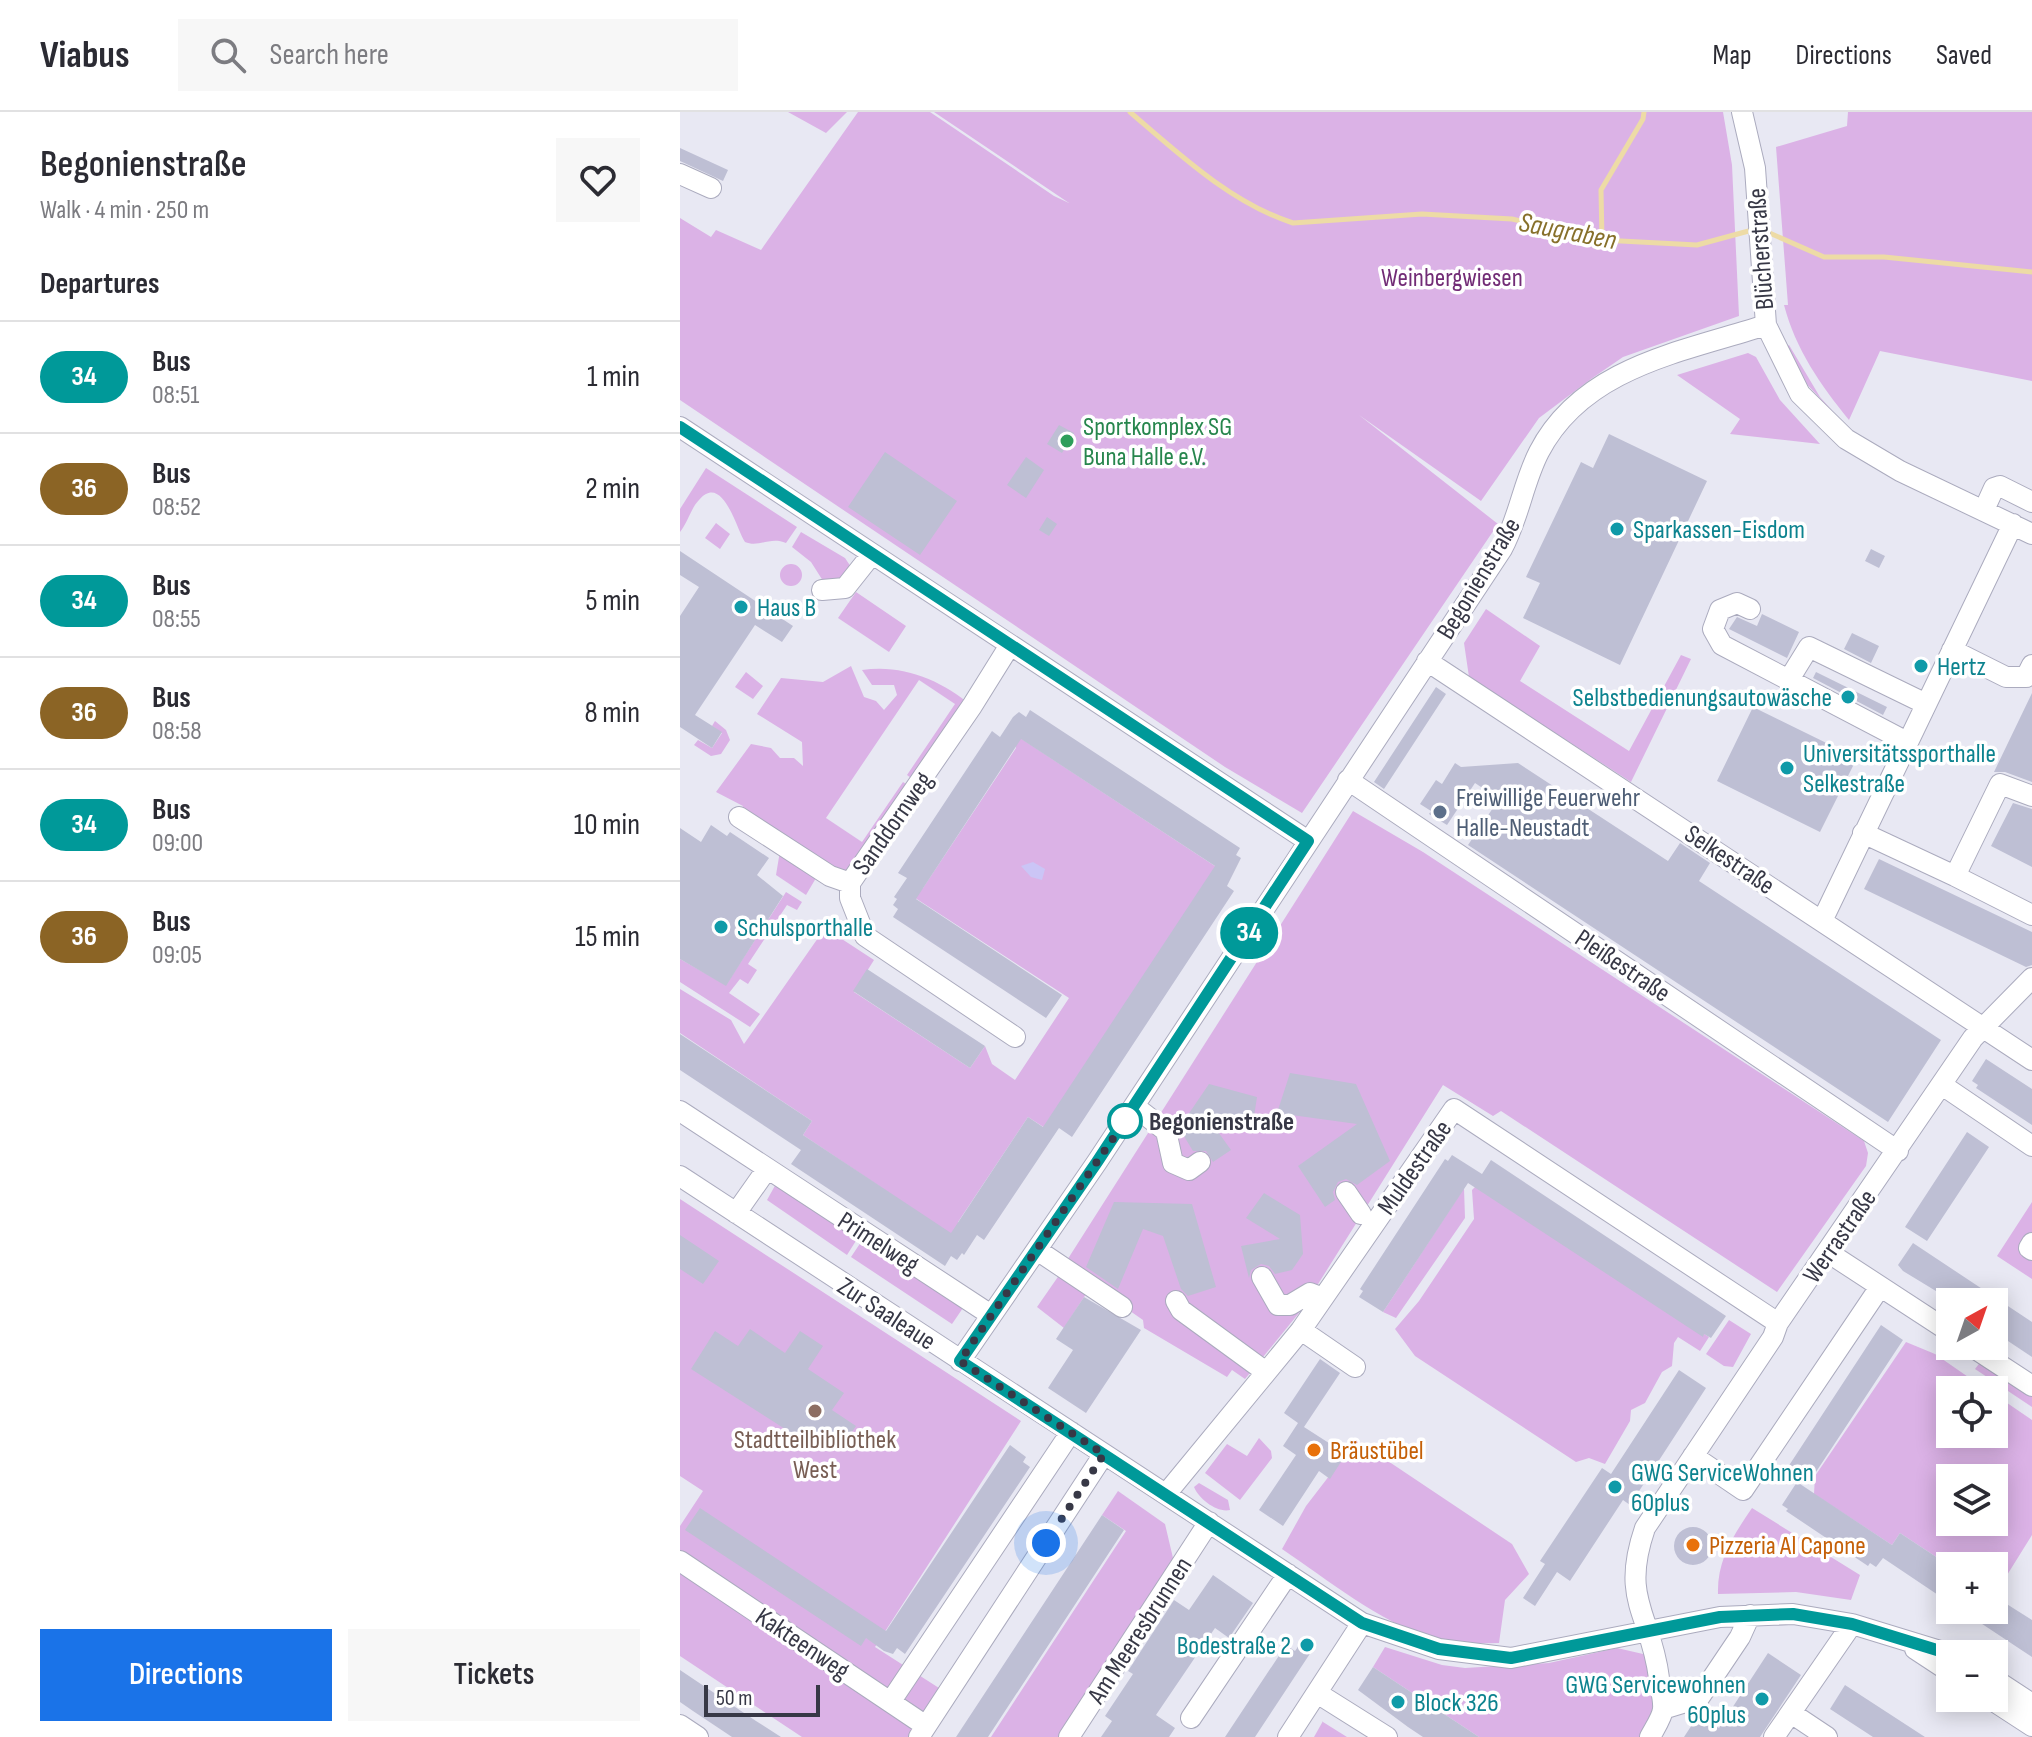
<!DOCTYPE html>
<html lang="en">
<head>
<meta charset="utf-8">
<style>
  body { margin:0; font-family:"Sofia Sans Condensed",sans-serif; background:#f7f7f7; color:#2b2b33; height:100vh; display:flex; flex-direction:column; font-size:30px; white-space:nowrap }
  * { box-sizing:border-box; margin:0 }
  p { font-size:26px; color:#7c7c81 }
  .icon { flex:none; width:44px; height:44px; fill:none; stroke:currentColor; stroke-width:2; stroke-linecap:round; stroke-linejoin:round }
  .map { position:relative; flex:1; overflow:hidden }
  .details { display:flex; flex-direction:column; background:#fff; width:680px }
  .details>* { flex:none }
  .badge { padding:0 16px; border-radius:26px; font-size:28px; line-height:52px }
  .needle { width:52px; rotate:40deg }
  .controls { position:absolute; left:1256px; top:1176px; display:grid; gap:16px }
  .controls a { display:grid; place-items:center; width:72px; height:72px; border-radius:0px; background:#fff; box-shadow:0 4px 20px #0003; font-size:40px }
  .scale { position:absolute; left:24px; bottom:20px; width:116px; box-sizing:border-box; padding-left:8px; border:4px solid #373846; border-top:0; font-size:22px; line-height:28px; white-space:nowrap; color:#373846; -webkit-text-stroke:6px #fff; paint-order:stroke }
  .you { position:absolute; width:40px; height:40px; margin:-20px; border:6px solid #fff; border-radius:50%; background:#1a73e8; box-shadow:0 0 0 12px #1a73e833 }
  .map>.badge { position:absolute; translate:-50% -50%; box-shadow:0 0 0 4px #fff }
  h2 { padding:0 40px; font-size:30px; line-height:72px }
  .round { display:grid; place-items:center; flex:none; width:84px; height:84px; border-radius:0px; background:#f7f7f7 }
  .overview { display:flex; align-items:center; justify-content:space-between; height:136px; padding:0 40px }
  h1 { font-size:38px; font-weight:600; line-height:60px }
  .action { display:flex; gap:16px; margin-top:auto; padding:16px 40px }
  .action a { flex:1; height:92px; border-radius:0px; background:#1a73e8; color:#fff; font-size:32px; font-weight:600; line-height:92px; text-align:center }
  .action a+a { background:#f7f7f7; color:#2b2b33 }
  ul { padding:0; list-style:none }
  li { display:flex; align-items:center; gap:24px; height:112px; padding:0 40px; border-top:2px solid #e1e1e2 }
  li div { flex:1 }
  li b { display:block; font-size:30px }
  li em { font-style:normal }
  li .badge { min-width:88px; font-weight:700; text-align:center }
  header { display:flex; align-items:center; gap:48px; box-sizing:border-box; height:112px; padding:0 40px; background:#fff; border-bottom:2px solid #e1e1e2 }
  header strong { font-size:38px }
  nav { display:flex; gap:44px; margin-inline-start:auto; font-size:28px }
  .search { width:560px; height:72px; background:#f7f7f7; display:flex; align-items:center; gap:20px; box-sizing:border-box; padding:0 28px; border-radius:0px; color:#7c7c81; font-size:30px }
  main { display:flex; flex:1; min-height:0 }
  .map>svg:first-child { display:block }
  .green { fill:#dbb2e6; fill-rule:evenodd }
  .sand { fill:#cbc5f6 }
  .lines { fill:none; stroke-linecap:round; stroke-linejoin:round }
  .stream { stroke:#eddba6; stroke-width:5 }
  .building { fill:#bebfd4 }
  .minor-casing { stroke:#ababbe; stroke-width:22 }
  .minor { stroke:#fff; stroke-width:20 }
  .line-casing { stroke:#fff; stroke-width:18 }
  .line { stroke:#099; stroke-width:12 }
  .walk { stroke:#373846; stroke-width:8; stroke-dasharray:0 14.4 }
  .leisure-dot { fill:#2e9e5b; stroke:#fff; stroke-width:3 }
  .culture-dot { fill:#0f9aa8; stroke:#fff; stroke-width:3 }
  .service-dot { fill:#5c6f8a; stroke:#fff; stroke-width:3 }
  .stop-dot { fill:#fff; stroke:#099; stroke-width:4 }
  .education-dot { fill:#8d6e63; stroke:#fff; stroke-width:3 }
  .food-dot { fill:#e8710a; stroke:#fff; stroke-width:3 }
  .labels { text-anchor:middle; stroke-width:7; stroke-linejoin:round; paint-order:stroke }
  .street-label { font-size:26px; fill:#373846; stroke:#fff }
  .park-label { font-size:26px; fill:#722c76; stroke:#fff }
  .leisure-label { font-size:26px; fill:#27864d; stroke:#fff; text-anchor:start }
  .culture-label { font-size:26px; fill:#0d838f; stroke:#fff; text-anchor:start }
  .service-label { font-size:26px; fill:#4e5e75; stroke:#fff; text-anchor:start }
  .stop-label { font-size:26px; font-weight:bold; fill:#373846; stroke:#fff; text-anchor:start }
  .education-label { font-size:26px; fill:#785e54; stroke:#fff }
  .food-label { font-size:26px; fill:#c56008; stroke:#fff; text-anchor:start }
  .water-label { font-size:28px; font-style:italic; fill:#87702b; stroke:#fff }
</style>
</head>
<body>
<header>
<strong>Viabus</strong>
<div class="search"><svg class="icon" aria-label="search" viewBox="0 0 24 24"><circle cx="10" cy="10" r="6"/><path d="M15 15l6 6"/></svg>Search here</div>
<nav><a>Map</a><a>Directions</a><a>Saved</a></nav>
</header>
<main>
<section class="details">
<div class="overview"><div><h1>Begonienstraße</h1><p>Walk · 4 min · 250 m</p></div><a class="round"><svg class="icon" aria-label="heart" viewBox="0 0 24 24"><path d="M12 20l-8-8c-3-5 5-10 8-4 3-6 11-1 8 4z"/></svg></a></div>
<h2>Departures</h2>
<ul>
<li><span class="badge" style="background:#099;color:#fff">34</span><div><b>Bus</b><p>08:51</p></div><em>1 min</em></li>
<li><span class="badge" style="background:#8b6425;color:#fff">36</span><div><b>Bus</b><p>08:52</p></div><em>2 min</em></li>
<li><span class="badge" style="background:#099;color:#fff">34</span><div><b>Bus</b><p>08:55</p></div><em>5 min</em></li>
<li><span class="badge" style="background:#8b6425;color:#fff">36</span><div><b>Bus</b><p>08:58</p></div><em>8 min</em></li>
<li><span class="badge" style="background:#099;color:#fff">34</span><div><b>Bus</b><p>09:00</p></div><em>10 min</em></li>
<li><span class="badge" style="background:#8b6425;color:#fff">36</span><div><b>Bus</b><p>09:05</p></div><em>15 min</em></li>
</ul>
<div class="action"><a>Directions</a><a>Tickets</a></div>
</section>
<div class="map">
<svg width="1352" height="1625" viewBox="0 0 1352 1625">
  <rect width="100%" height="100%" fill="#e8e8f3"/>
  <path class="green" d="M108,0H167L146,21Z
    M178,0H250L374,84L389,91L254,0H1043L1052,53L1059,204L943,245L911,267L859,306L801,389L679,303L818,412L622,701L545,655L0,288V106L31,125L36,118L81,138Z
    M1168,0H1352V269L1200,239L1169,308C1140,272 1116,238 1104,193H1108L1096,35L1167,14Z
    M1109,233L1140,285L1164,312L1122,267L1105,236Z
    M1068,241L1076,245L1100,288L1140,332L1050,322L1060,307L997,263Z
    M26,356L117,415L106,431C90,424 79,436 65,430C57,419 43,360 19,388C11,396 8,410 0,420V397Z
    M36,411L50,422L40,437L25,426Z
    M121,420L165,446L171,455L160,468L145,472L131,450L112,435Z
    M100 463a11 11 0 1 1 22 0a11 11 0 1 1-22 0Z
    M176,480L226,514L209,540L158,506Z
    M806,497L860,534L840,569L949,639L1001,543L1011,547L951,670L789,565L784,531Z
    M171,554L184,585L196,589L204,598L217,583L214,573H192L182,558C223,552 261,568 292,594L239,672L227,663L275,592L239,568L146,706L182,730L223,670L235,678L170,771L60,702L63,694L36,680L71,632L91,636L100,646H114L123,654L122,630L77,602L101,566L143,570Z
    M66,560L83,574L73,587L55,575Z
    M35,609L46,618L50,628L41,642L31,644L14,633L18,628L32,636L42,621L32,614Z
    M334,622L544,760L365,1016L348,1005L278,1110L281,1129L123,1023L132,1009L0,921V877L51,908L64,932L145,816L194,848L174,880L290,956L305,934L312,952L335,968L389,886L229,782L243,776L336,636Z
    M673,699L743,740L1184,1029L1188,1041L1186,1054L1097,1180L821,999L813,1004L763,973L623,1196L565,1267L552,1258L547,1265L464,1216L463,1208L384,1153Z
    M100,739L136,766L126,783L96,763Z
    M106,780L122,790L117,798L107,793L68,852L77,858L68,872L60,867L49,881L80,902L70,915L0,870V847L46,873Z
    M97,1070L179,1124L167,1143L87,1088Z
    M796,1074L1029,1225L1020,1239L998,1225L994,1231L992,1254L982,1260L965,1291L951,1298L950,1309L925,1352L909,1346L896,1350L735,1244L715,1217L739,1189L794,1107L792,1078Z
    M784,1076L785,1106L716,1206L703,1200Z
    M0,1087L341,1309L195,1535L259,1576L231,1625H122L0,1544V1414L23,1379L0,1364Z
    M1352,1090V1167L1317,1144Z
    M183,1127L285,1193L272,1212L171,1145Z
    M382,1159L406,1182L384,1216L357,1195Z
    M1049,1208L1071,1222L1053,1255L1044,1254L1026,1242Z
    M1226,1230L1255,1242L1307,1278H1270V1322H1314V1282L1352,1308V1423L1314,1484V1454H1270L1220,1421L1212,1433L1134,1382L1135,1364ZM1270,1366H1314V1410H1270Z
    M1302,1248L1352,1281V1295L1295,1257Z
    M579,1326L591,1339L592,1346L560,1388L525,1361L547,1332L567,1344Z
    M675,1327L832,1432L849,1462L825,1488L819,1531C797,1531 773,1533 751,1526C698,1509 648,1468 602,1437L626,1394L666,1342L663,1336Z
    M519,1371L548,1388L550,1398C537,1401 519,1387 514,1375Z
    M438,1379L485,1412L493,1446L381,1625H311L446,1419L422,1403Z
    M1072,1396L1180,1463L1171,1488L1116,1480L1038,1482C1037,1448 1053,1424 1072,1396Z
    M705,1535L762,1553L785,1556L869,1551L937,1536L976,1545L983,1597L970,1625H799L693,1555Z
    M643,1609V1610L667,1625H634Z"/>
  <path class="sand" d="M353,750L365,757L362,768L351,765L341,754Z"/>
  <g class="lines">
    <path class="stream" d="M450,0C499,42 551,91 613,111L742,102L832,107L922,128L1017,133L1076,117
      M1085,119L1144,145H1204L1352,160
      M922,128L921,78L963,7L964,0"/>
  </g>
  <path class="building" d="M0,36L48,58L43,69L0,49Z
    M379,313L394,321L382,341L367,332Z
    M929,322L1027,369L940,553L843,506L860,471L846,465L901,350L913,356Z
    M205,340L277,389L240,443L168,395Z
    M346,345L364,358L346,386L327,373Z
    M367,405L377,412L369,424L359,418Z
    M1191,437L1205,444L1199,456L1185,449Z
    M0,439L113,514L102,530L75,513L15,603L42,620L32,636L0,615V504L19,475L0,463Z
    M1082,502L1119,520L1107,546L1049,517L1057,505L1077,514Z
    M1172,521L1199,534L1191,551L1164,537Z
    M1239,545L1250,550L1244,563L1233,558Z
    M1136,560L1207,595L1203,603L1133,566Z
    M756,575L766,582L704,677L694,670Z
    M1352,581V670L1325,660H1314Z
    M1073,595L1177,646L1140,720L1037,669Z
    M350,598L560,736L556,743L561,746L547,774L554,779L392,1025L379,1016L304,1128L297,1123L284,1143L282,1141L277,1148L271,1144L265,1154L111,1052L121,1038L0,958V922L132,1009L123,1023L271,1121L348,1005L363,1015L535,754L341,627L236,787L382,883L366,906L213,805L218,797L213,793L217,787L214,785L227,766L218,761L312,619L320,625L333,605L339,600L346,605Z
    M775,651L781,655L838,651L988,749L1000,731L1030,751L1019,769L1261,928L1208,1010L788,733L819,687L795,671L767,713L749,702L751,699L740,692L756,668L762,672Z
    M1333,691L1352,697V755L1311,734Z
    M31,713L47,724L50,720L89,746L77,763L103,784L46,874L0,847V716L21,730Z
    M1199,747L1352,820V853L1346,855L1184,777Z
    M187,857L305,934L290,956L173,879Z
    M1306,947L1352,977V1013L1296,976L1298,973L1292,969Z
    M610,961L676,972L710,1049L677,1073L666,1067L658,1070L653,1080L655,1088L645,1095L618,1054L677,1012L597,1001Z
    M529,972L577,985L573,1011L526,1003L551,1038L533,1050L526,1039H513L499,1016Z
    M1287,1020L1309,1035L1247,1129L1225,1115Z
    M772,1043L802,1062L811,1048L1046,1204L1031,1226L1024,1222L1023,1225L788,1071L703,1200L679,1185L683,1179L680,1177L765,1047L768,1049Z
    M584,1081L620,1103L623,1142L612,1158L595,1162L589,1154L581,1152L571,1158L569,1166L561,1134L600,1127L566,1106Z
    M434,1090L512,1092L536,1175L508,1184L501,1177L483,1124L463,1117L438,1177L406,1155Z
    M0,1123L39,1149L23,1172L0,1157Z
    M1233,1131L1352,1210V1245L1316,1221L1314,1190H1274L1223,1159L1218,1153Z
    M404,1185L461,1218L406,1301L368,1276L393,1238L376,1227Z
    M1201,1213L1223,1228L1130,1369L1108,1355Z
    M70,1217L105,1241L120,1219L143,1234L128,1257L164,1281L152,1298L176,1314L161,1336L138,1321L130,1333L11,1257L35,1219L58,1234Z
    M640,1247L660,1261L624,1315L666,1342L650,1367L639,1359L603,1414L579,1398L616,1343L603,1334L618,1311L604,1301Z
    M999,1258L1026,1276L950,1393L943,1388L890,1469L877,1460L855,1494L843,1486L865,1452L860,1449L922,1356L931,1362Z
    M330,1333L346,1345L343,1350L350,1355L225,1542L217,1536L213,1542L204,1539L186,1526L181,1534L5,1418L20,1396L206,1519Z
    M1117,1370L1212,1433L1220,1421L1270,1454V1491L1203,1446L1196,1455L1190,1451L1188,1454L1106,1399L1108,1397L1102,1393Z
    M422,1403L444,1418L398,1488L308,1625H276Z
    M994 1434a19 19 0 1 1 38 0a19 19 0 1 1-38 0Z
    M533,1463L573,1491L549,1526L535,1516L476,1603L495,1616L489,1625H421L432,1609L425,1604L453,1562L448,1559L494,1488L509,1498Z
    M1314,1484L1352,1508V1545L1281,1498H1314Z
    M624,1526L635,1534L575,1625H545L606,1533L615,1539Z
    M1088,1541L1121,1563L1080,1625H1004L1019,1602L1039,1616Z
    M693,1555L799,1625H743L728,1615L678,1578Z
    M0,1558L76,1609L101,1625H52L13,1599L0,1590Z
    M1165,1573L1245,1625H1193L1150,1597Z"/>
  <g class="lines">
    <g class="minor-casing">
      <path id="minor" d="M1062,0L1075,56L1086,213L1120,282L1166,327L1220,359L1352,422
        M0,62L31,76
        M0,315L628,729
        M1304,398L1314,376L1320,374L1352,390
        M142,478L165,476L192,442
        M1070,497L1057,491L1040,498L1033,517L1042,533L1227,630
        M330,533L292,594L170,771V786L185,824L335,925
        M1272,538L1326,565H1346L1352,553
        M747,549L1352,948
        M1108,569L1129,535L1246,592
        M668,668L1218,1039
        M59,705L150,764L170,771
        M1183,721L1275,764L1320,672L1352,684
        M1275,764L1352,803
        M1142,809L1333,412
        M1262,973L1352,1034
        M454,994L486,1019L493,1051L509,1058L520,1050
        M0,999L311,1203
        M0,1064L682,1511L759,1537L831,1546L1040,1505L1113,1502L1172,1512L1270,1542
        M666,1080L681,1102
        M56,1101L87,1057
        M1352,1131L1349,1136L1352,1138
        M357,1138L442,1195
        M1149,1141L1270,1220
        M582,1165L598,1193H610L630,1181L643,1186
        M496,1189L501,1198L586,1260
        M621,1218L675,1255
        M1291,1234L1352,1274
        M280,1249L417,1050L822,437C839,406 843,371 859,340C903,255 1002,240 1086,213
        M1013,1344L1063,1378L1200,1175
        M486,1382L621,1218L774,997L1098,1211
        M0,1449L246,1614
        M1235,1537L1270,1560
        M1314,1567L1352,1592
        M637,1581L707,1625
        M1309,1586L1352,1614
        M211,1589L391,1320
        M983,1597L1019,1586L1060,1525L1070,1503
        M1111,1601L1147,1625
        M511,1606L608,1462
        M0,1613L18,1625
        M239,1625L424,1342
        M389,1625L529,1410
        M608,1625L682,1511
        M970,1625C974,1617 982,1606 983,1597C984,1588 980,1575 979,1566C971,1501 940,1489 965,1416L1093,1225L1098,1211L1293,926L1352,866
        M1094,1625L1172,1512"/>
    </g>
    <use href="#minor" class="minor"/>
  </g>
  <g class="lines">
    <g class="line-casing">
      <path id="line" d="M0,315L628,729L417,1050L280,1249L682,1511L759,1537L831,1546L1040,1505L1113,1502L1172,1512L1270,1542"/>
    </g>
    <use href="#line" class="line"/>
    <path class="walk" d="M366,1431L424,1342L280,1249L445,1009"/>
  </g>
  <circle class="leisure-dot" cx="387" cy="329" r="8"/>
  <g class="culture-dot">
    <circle cx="937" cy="417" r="8"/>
    <circle cx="61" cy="495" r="8"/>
    <circle cx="1241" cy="554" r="8"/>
    <circle cx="1168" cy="585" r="8"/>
    <circle cx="1107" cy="656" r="8"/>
    <circle cx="41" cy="815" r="8"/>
    <circle cx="935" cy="1375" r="8"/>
    <circle cx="627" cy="1533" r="8"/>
    <circle cx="1082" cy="1587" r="8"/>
    <circle cx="718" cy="1590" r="8"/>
  </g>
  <circle class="service-dot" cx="760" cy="700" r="8"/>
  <circle class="stop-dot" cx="445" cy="1009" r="16"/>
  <circle class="education-dot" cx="135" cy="1299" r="8"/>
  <g class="food-dot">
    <circle cx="634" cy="1338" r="8"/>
    <circle cx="1013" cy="1433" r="8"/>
  </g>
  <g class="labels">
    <g class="street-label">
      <text transform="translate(1080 137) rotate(-94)" y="9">Blücherstraße</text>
      <text transform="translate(798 466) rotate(-59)" y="9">Begonienstraße</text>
      <text transform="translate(212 711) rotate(-55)" y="9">Sanddornweg</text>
      <text transform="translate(1050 747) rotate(34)" y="9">Selkestraße</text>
      <text transform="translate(943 853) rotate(34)" y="9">Pleißestraße</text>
      <text transform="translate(734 1055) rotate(-55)" y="9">Muldestraße</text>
      <text transform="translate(1159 1124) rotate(-55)" y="9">Werrastraße</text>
      <text transform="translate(199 1130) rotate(33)" y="9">Primelweg</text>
      <text transform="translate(207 1201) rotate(33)" y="9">Zur Saaleaue</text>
      <text transform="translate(459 1518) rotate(-57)" y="9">Am Meeresbrunnen</text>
      <text transform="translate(123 1531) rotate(34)" y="9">Kakteenweg</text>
    </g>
    <g class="park-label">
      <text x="772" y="174">Weinbergwiesen</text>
    </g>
    <g class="leisure-label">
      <text x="403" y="323">Sportkomplex SG<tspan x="403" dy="30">Buna Halle e.V.</tspan></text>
    </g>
    <g class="culture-label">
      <text x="953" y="426">Sparkassen-Eisdom</text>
      <text x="77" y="504">Haus B</text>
      <text x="1257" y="563">Hertz</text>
      <text x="1152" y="594" text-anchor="end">Selbstbedienungsautowäsche</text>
      <text x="1123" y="650">Universitätssporthalle<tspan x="1123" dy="30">Selkestraße</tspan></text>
      <text x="57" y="824">Schulsporthalle</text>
      <text x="951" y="1369">GWG ServiceWohnen<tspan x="951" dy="30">60plus</tspan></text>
      <text x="611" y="1542" text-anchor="end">Bodestraße 2</text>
      <text x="1066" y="1581" text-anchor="end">GWG Servicewohnen<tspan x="1066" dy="30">60plus</tspan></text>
      <text x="734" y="1599">Block 326</text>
    </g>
    <g class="service-label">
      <text x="776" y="694">Freiwillige Feuerwehr<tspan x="776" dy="30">Halle-Neustadt</tspan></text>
    </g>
    <g class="stop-label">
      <text x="469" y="1018">Begonienstraße</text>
    </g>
    <g class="education-label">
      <text x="135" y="1336">Stadtteilbibliothek<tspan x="135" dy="30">West</tspan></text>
    </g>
    <g class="food-label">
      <text x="650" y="1347">Bräustübel</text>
      <text x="1029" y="1442">Pizzeria Al Capone</text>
    </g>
    <g class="water-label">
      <text transform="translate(888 118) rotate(11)" y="10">Saugraben</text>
    </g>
  </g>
</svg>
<div class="controls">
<a><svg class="needle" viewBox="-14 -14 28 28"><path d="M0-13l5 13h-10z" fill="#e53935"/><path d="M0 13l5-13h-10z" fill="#7c7c81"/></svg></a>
<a><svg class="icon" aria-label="locate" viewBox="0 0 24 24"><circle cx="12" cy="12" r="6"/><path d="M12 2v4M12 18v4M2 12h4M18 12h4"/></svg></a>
<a><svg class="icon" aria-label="layers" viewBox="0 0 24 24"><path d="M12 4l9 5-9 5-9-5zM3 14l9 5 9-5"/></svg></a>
<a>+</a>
<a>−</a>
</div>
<div class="scale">50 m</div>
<div class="you" style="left:366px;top:1431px"></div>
<b class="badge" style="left:569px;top:821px;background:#099;color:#fff">34</b>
</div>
</main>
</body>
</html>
